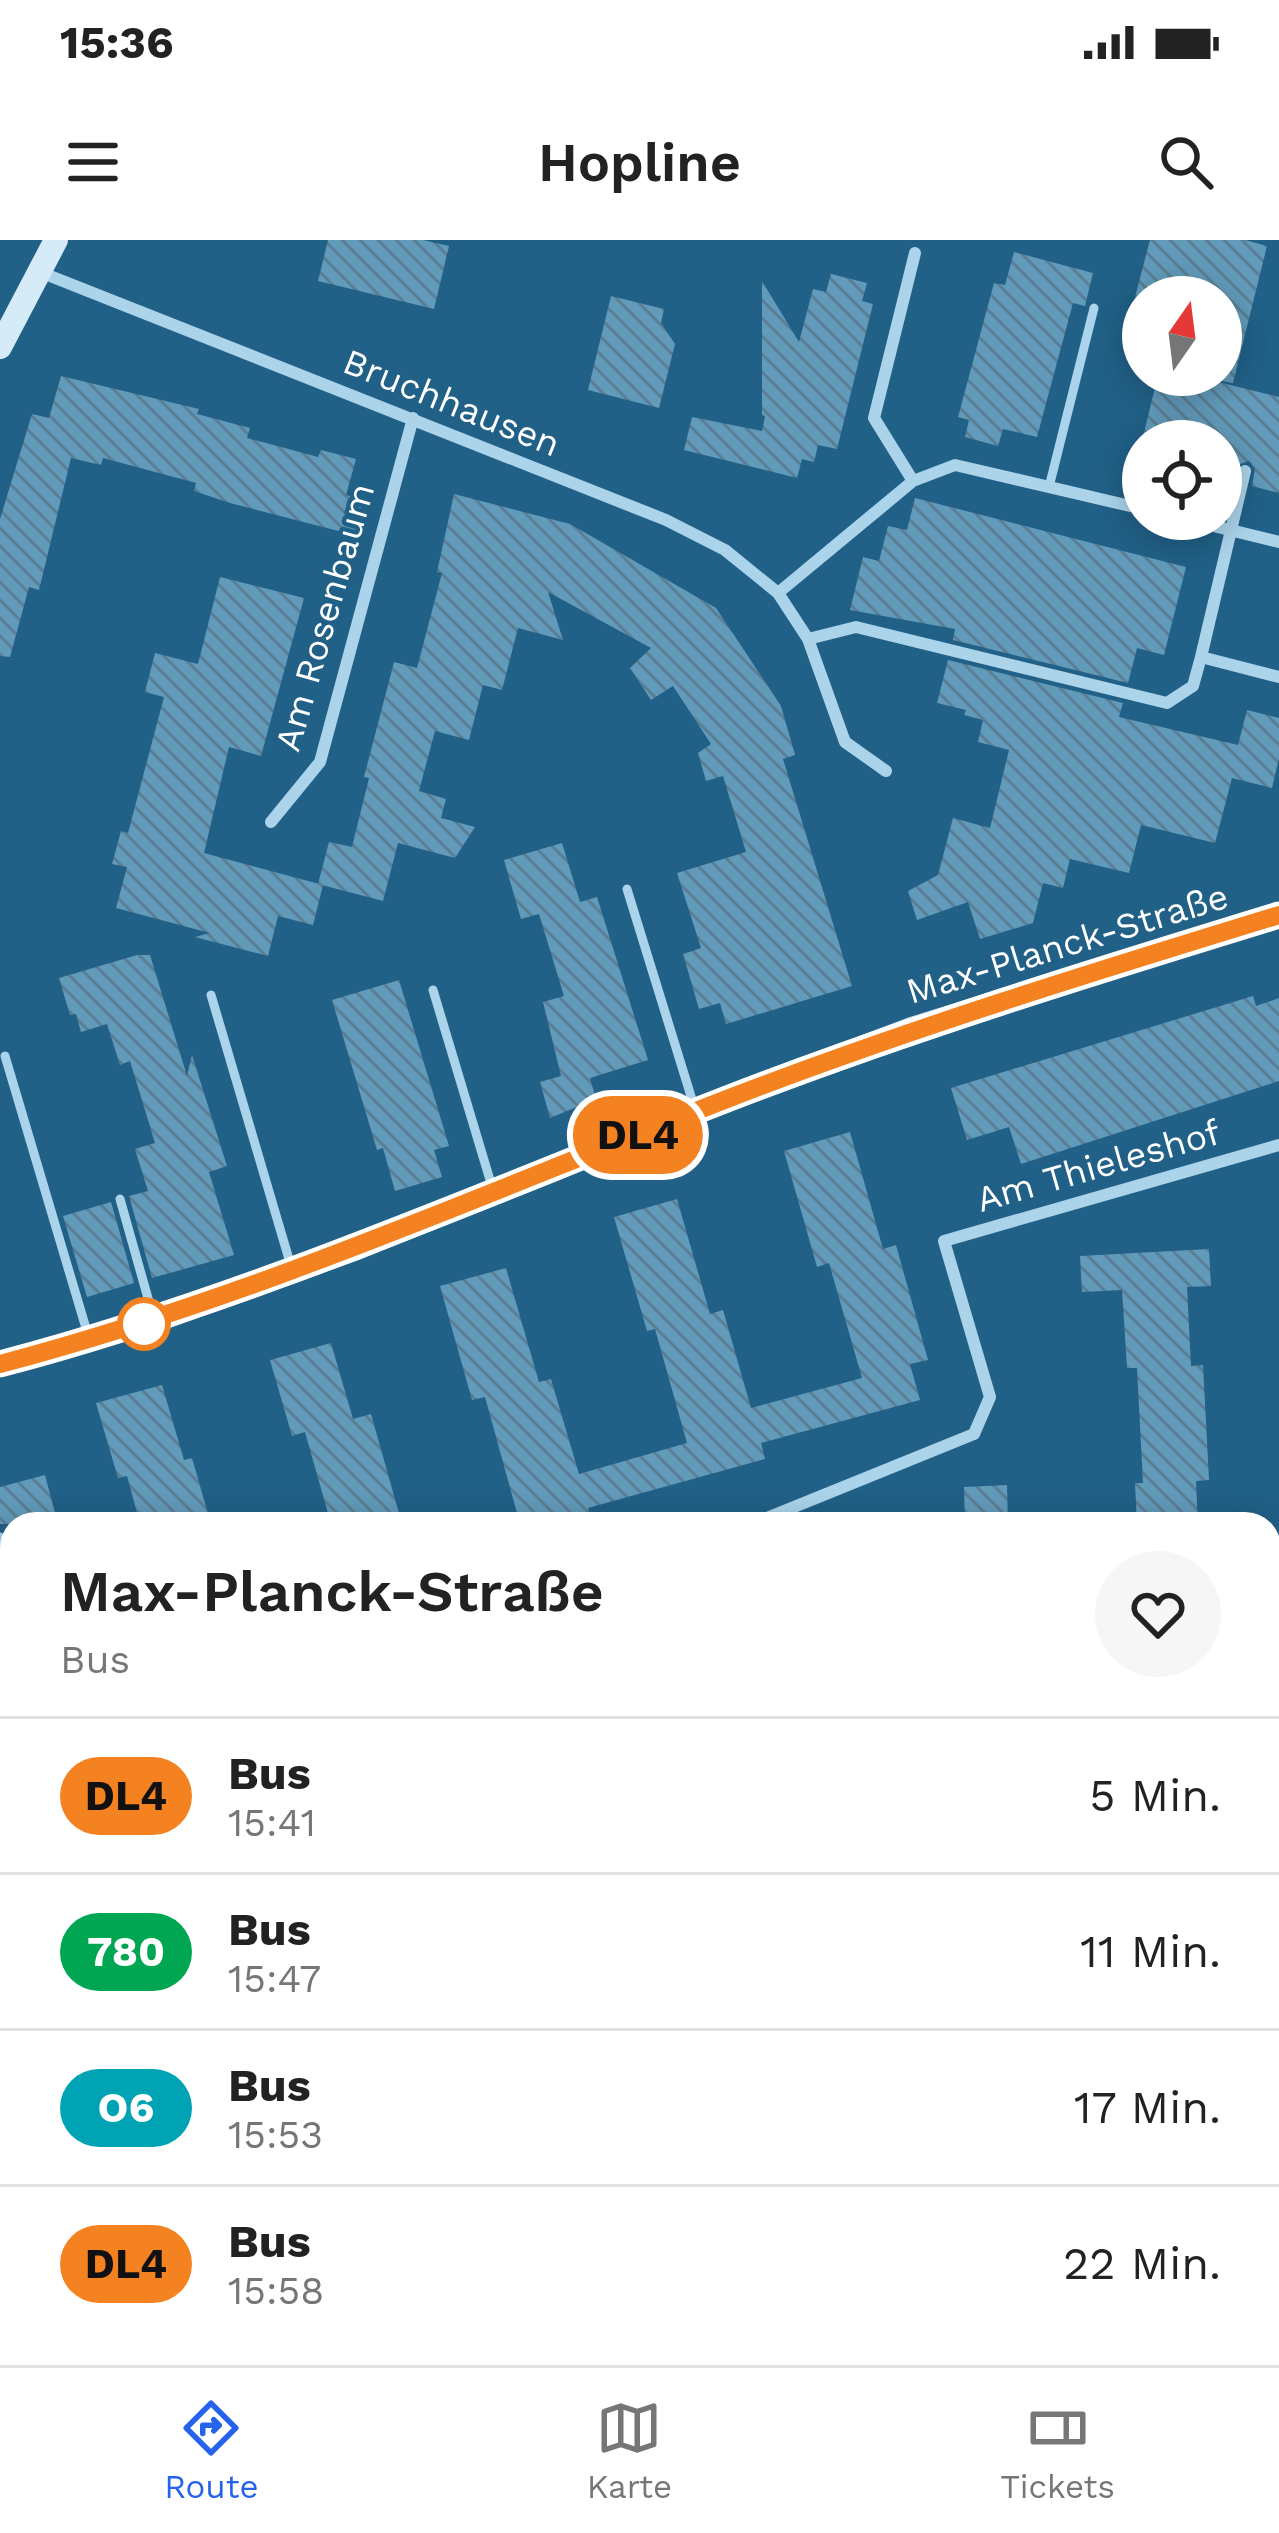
<!DOCTYPE html>
<html lang="de">
<head>
<meta charset="utf-8">
<style>
  body { margin:0; font-family:"Work Sans",sans-serif; background:#f6f6f6; color:#222; height:100vh; display:flex; flex-direction:column; font-size:45px; white-space:nowrap }
  * { box-sizing:border-box; margin:0 }
  p { font-size:39px; color:#767676 }
  .icon { flex:none; width:66px; height:66px; fill:none; stroke:currentColor; stroke-width:2; stroke-linecap:round; stroke-linejoin:round }
  .map { position:relative; flex:1; overflow:hidden }
  .details { position:absolute; left:0px; top:1272px; width:1281px; height:855px; display:flex; flex-direction:column; background:#fff; border-radius:36px 36px 0 0; box-shadow:0 6px 30px #0003 }
  .details>* { flex:none }
  .badge { padding:0 24px; border-radius:39px; font-size:42px; line-height:78px }
  .needle { width:78px; rotate:14deg }
  .fabs { position:absolute; left:1122px; top:36px; display:grid; gap:24px }
  .fabs a { display:grid; place-items:center; width:120px; height:120px; border-radius:50%; background:#fff; box-shadow:0 6px 30px #0003; font-size:60px }
  .map>.badge { position:absolute; translate:-50% -50%; box-shadow:0 0 0 6px #fff }
  .round { display:grid; place-items:center; flex:none; width:126px; height:126px; border-radius:63px; background:#f6f6f6 }
  .head { display:flex; align-items:center; justify-content:space-between; height:204px; padding:0 60px }
  h1 { font-size:57px; font-weight:600; line-height:90px }
  ul { padding:0; list-style:none }
  li { display:flex; align-items:center; gap:36px; height:156px; padding:0 60px; border-top:3px solid #e0e0e0 }
  li div { flex:1 }
  li b { display:block; font-size:45px }
  li em { font-style:normal }
  li .badge { min-width:132px; font-weight:700; text-align:center }
  .status { display:flex; justify-content:space-between; align-items:center; height:84px; padding:0 60px; background:#fff; direction:ltr }
  .status svg { height:33px; fill:currentColor }
  header { display:flex; justify-content:space-between; align-items:center; height:156px; padding:0 60px; background:#fff; font-size:54px; font-weight:600 }
  .tabs { display:flex; justify-content:space-around; align-items:center; height:168px; border-top:3px solid #e0e0e0; background:#fff; font-size:33px; color:#767676 }
  .tabs a { display:grid; justify-items:center; gap:6px }
  .tabs .selected { color:#2563eb }
  .map>svg:first-child { display:block }
  .grass { fill:url(#grass-tufts) }
  .forest { fill:url(#forest-firs) }
  .lines { fill:none; stroke-linecap:round; stroke-linejoin:round }
  .stream { stroke:#9ed0eb; stroke-width:12 }
  .building { fill:url(#building-back-hatch) }
  .lane { stroke:#abd3ea; stroke-width:9 }
  .street { stroke:#abd3ea; stroke-width:12 }
  .secondary { stroke:#d6ebf8; stroke-width:24 }
  .line-casing { stroke:#fff; stroke-width:27 }
  .line { stroke:#f58220; stroke-width:18 }
  .stop-dot { fill:#fff; stroke:#f58220; stroke-width:6 }
  .labels { text-anchor:middle; stroke-width:9; stroke-linejoin:round; paint-order:stroke }
  .street-label { font-size:36px; fill:#fff; stroke:#216087 }
</style>
</head>
<body>
<div class="status"><b>15:36</b><svg viewBox="0 0 49 12"><path d="M0 12V9h3v3zM5 12V6h3v6zM10 12V3h3v9zM15 12V0h3v12zM26 1h20v11H26zM47 4h2v5h-2z"/></svg></div>
<header><svg class="icon" aria-label="menu" viewBox="0 0 24 24"><path d="M4 6h16M4 12h16M4 18h16"/></svg>Hopline<svg class="icon" aria-label="search" viewBox="0 0 24 24"><circle cx="10" cy="10" r="6"/><path d="M15 15l6 6"/></svg></header>
<div class="map">
<svg width="1279" height="2125" viewBox="0 0 1279 2125">
  <defs>
    <pattern id="grass-tufts" width="24" height="20" patternUnits="userSpaceOnUse" patternTransform="scale(3)"><rect width="24" height="20" fill="#317aa3"/><path d="M3 7l-1-3M5 7V3M7 7l1-3M15 17l-1-3M17 17v-4M19 17l1-3" fill="none" stroke="#3e6378"/></pattern>
    <pattern id="forest-firs" width="22" height="20" patternUnits="userSpaceOnUse" patternTransform="scale(3)"><rect width="22" height="20" fill="#317aa3"/><path d="M5 1l3.5 6h-7zM16 11l3.5 6h-7z" fill="#3e6378"/></pattern>
    <pattern id="building-back-hatch" width="6" height="6" patternUnits="userSpaceOnUse" patternTransform="scale(3)"><rect width="6" height="6" fill="#629aba"/><path d="M-1 5l2 2M0 0l6 6M5-1l2 2" fill="none" stroke="#5a7f94"/></pattern>
  </defs>
  <rect width="100%" height="100%" fill="#216087"/>
  <path class="grass" d="M1279,1347V1969L1269,1976V1349Z
    M372,2115H1064L1046,2125H368Z"/>
  <path class="forest" d="M1279,1969V2125H1187L1178,2115H1269V1976Z"/>
  <g class="lines">
    <path class="stream" d="M1269,2043L1279,2037
      M1139,2125L1155,2115"/>
  </g>
  <path class="building" d="M328,0H423L449,6L434,69L318,41Z
    M1150,0H1245L1267,6L1233,143L1221,141V57H1135Z
    M1014,12L1093,33L1085,66L1073,63L1037,197L1003,189L998,206L965,197L969,180L958,177L994,43L1005,45Z
    M831,34L867,43L862,61L873,64L837,209L818,205L814,222L802,219L797,238L684,210L692,177L762,191L765,176L762,175V41L799,102L813,49L826,52Z
    M611,56L664,69L661,83L675,104L659,168L588,150Z
    M1158,135H1190L1279,157V253L1252,246L1255,229L1249,221L1237,225L1232,241L1221,238V201H1142Z
    M61,136L199,169L197,174L250,188L247,198L318,217L321,210L356,219L346,255L364,260L354,295L230,263L194,251L196,243L103,218L101,225L71,218L39,350L29,347L10,417L0,416V279L32,174L49,178Z
    M454,254L570,284L716,368L781,466L795,515L783,519L852,746L726,784L720,763L699,769L683,714L701,708L677,633L746,612L723,536L706,541L698,513L711,504L673,446L651,460L630,428L651,408L548,352L563,400L518,388L502,450L483,445L469,500L435,491L419,551L446,559L441,578L475,587L455,618L398,603L383,661L318,644L329,602L352,607L369,538L364,537L394,422L417,428L442,333L437,332Z
    M915,258L1186,327L1164,415L1137,408L1128,443L953,400L955,389L850,370L863,317L879,321L888,286L907,290Z
    M220,337L304,358L261,516L229,507L204,613L323,645L313,685L278,676L268,716L195,697L210,693L116,668L127,627L112,624L121,591L128,593L164,457L145,452L155,413L198,424Z
    M948,420L1123,463L1119,477L1238,505L1247,470L1279,478V518L1272,548L1232,538L1215,603L1141,585L1129,633L1070,619L1063,648L1043,643L1033,683L980,699L968,662L917,680L908,651L938,635L953,578L990,588L1009,510L978,502L983,480L964,475L966,470L937,463Z
    M562,603L580,662L597,657L648,820L590,838L596,859L550,878L540,842L561,836L543,762L564,756L539,674L521,679L504,620Z
    M137,715H150L187,836L192,815L227,926L209,932L234,1015L152,1038L129,956L148,951L135,909L155,903L130,821L120,825L107,784L81,792L76,774L70,775L59,738Z
    M399,740L449,906L434,910L442,937L395,951L383,908L377,910L332,760Z
    M1253,756L1256,766L1279,758V841L1021,924L1009,887L967,900L951,848Z
    M850,892L883,1009L896,1005L928,1120L910,1124L920,1160L761,1203L765,1219L588,1268L592,1284H520L485,1157L472,1160L440,1046L506,1028L539,1142L551,1139L579,1234L687,1203L655,1089L647,1091L614,977L677,959L710,1074L723,1070L751,1168L862,1138L829,1023L817,1027L784,911Z
    M111,962L134,1043L87,1057L63,976Z
    M1209,1009L1211,1046L1187,1047L1191,1126L1203,1125L1209,1240L1196,1241L1198,1284H1137L1135,1243H1143L1137,1128H1127L1122,1050L1082,1052L1080,1016Z
    M331,1103L353,1179L371,1174L402,1284H331L305,1192L292,1196L270,1120Z
    M162,1145L184,1220L192,1218L211,1284H140L127,1236L118,1238L96,1163Z
    M45,1235L58,1284H0V1247Z
    M1007,1245L1008,1284H965L964,1247Z"/>
  <g class="lines">
    <path class="lane" d="M1049,247L1094,68
      M627,649L694,866
      M433,750L493,950
      M211,755L291,1026
      M5,816L88,1095
      M120,959L153,1076
      M0,1297L12,1340
      M0,1873L12,1871"/>
    <path class="street" d="M40,32L666,280L725,310L778,353L808,399L845,502L886,531
      M1245,231L1201,417L1279,437
      M913,241L874,178L915,13
      M1185,279L1279,302
      M778,353L913,241L955,225L1143,269
      M808,399L856,387L1167,463L1193,446L1201,417
      M271,582L320,522L413,178
      M752,1284L974,1194L990,1157L944,1001L1279,905
      M0,1467L12,1465
      M0,2087L12,2095
      M41,2115L59,2125"/>
    <path class="secondary" d="M0,107L56,0
      M0,1124L154,1081L357,1008L695,871L912,789L1279,675"/>
  </g>
  <g class="lines">
    <g class="line-casing">
      <path id="line" d="M0,1124C251,1058 485,953 727,859C908,789 1093,732 1279,675"/>
    </g>
    <use href="#line" class="line"/>
  </g>
  <circle class="stop-dot" cx="144" cy="1084" r="24"/>
  <g class="labels">
    <g class="street-label">
      <text transform="translate(452 162) rotate(22)" y="13">Bruchhausen</text>
      <text transform="translate(324 377) rotate(-74)" y="13">Am Rosenbaum</text>
      <text transform="translate(1067 703) rotate(-17)" y="13">Max-Planck-Straße</text>
      <text transform="translate(1098 925) rotate(-16)" y="13">Am Thieleshof</text>
    </g>
  </g>
</svg>
<div class="fabs">
<a><svg class="needle" viewBox="-14 -14 28 28"><path d="M0-13l5 13h-10z" fill="#e53935"/><path d="M0 13l5-13h-10z" fill="#767676"/></svg></a>
<a><svg class="icon" aria-label="locate" viewBox="0 0 24 24"><circle cx="12" cy="12" r="6"/><path d="M12 2v4M12 18v4M2 12h4M18 12h4"/></svg></a>
</div>
<b class="badge" style="left:638px;top:895px;background:#f58220;color:#111">DL4</b>
<section class="details">
<div class="head"><div><h1>Max-Planck-Straße</h1><p>Bus</p></div><a class="round"><svg class="icon" aria-label="heart" viewBox="0 0 24 24"><path d="M12 20l-8-8c-3-5 5-10 8-4 3-6 11-1 8 4z"/></svg></a></div>
<ul>
<li><span class="badge" style="background:#f58220;color:#111">DL4</span><div><b>Bus</b><p>15:41</p></div><em>5 Min.</em></li>
<li><span class="badge" style="background:#00a651;color:#fff">780</span><div><b>Bus</b><p>15:47</p></div><em>11 Min.</em></li>
<li><span class="badge" style="background:#00a3b4;color:#fff">O6</span><div><b>Bus</b><p>15:53</p></div><em>17 Min.</em></li>
<li><span class="badge" style="background:#f58220;color:#111">DL4</span><div><b>Bus</b><p>15:58</p></div><em>22 Min.</em></li>
</ul>
</section>
</div>
<nav class="tabs">
<a class="selected"><svg class="icon" aria-label="directions" viewBox="0 0 24 24"><path d="M12 3l9 9-9 9-9-9zM9 14v-3h6M13 9l2 2-2 2"/></svg>Route</a>
<a><svg class="icon" aria-label="map" viewBox="0 0 24 24"><path d="M3 6l6-2 6 2 6-2v14l-6 2-6-2-6 2zM9 4v14M15 6v14"/></svg>Karte</a>
<a><svg class="icon" aria-label="tickets" viewBox="0 0 24 24"><path d="M3 7h18v10H3zM15 7v10"/></svg>Tickets</a>
</nav>
</body>
</html>
